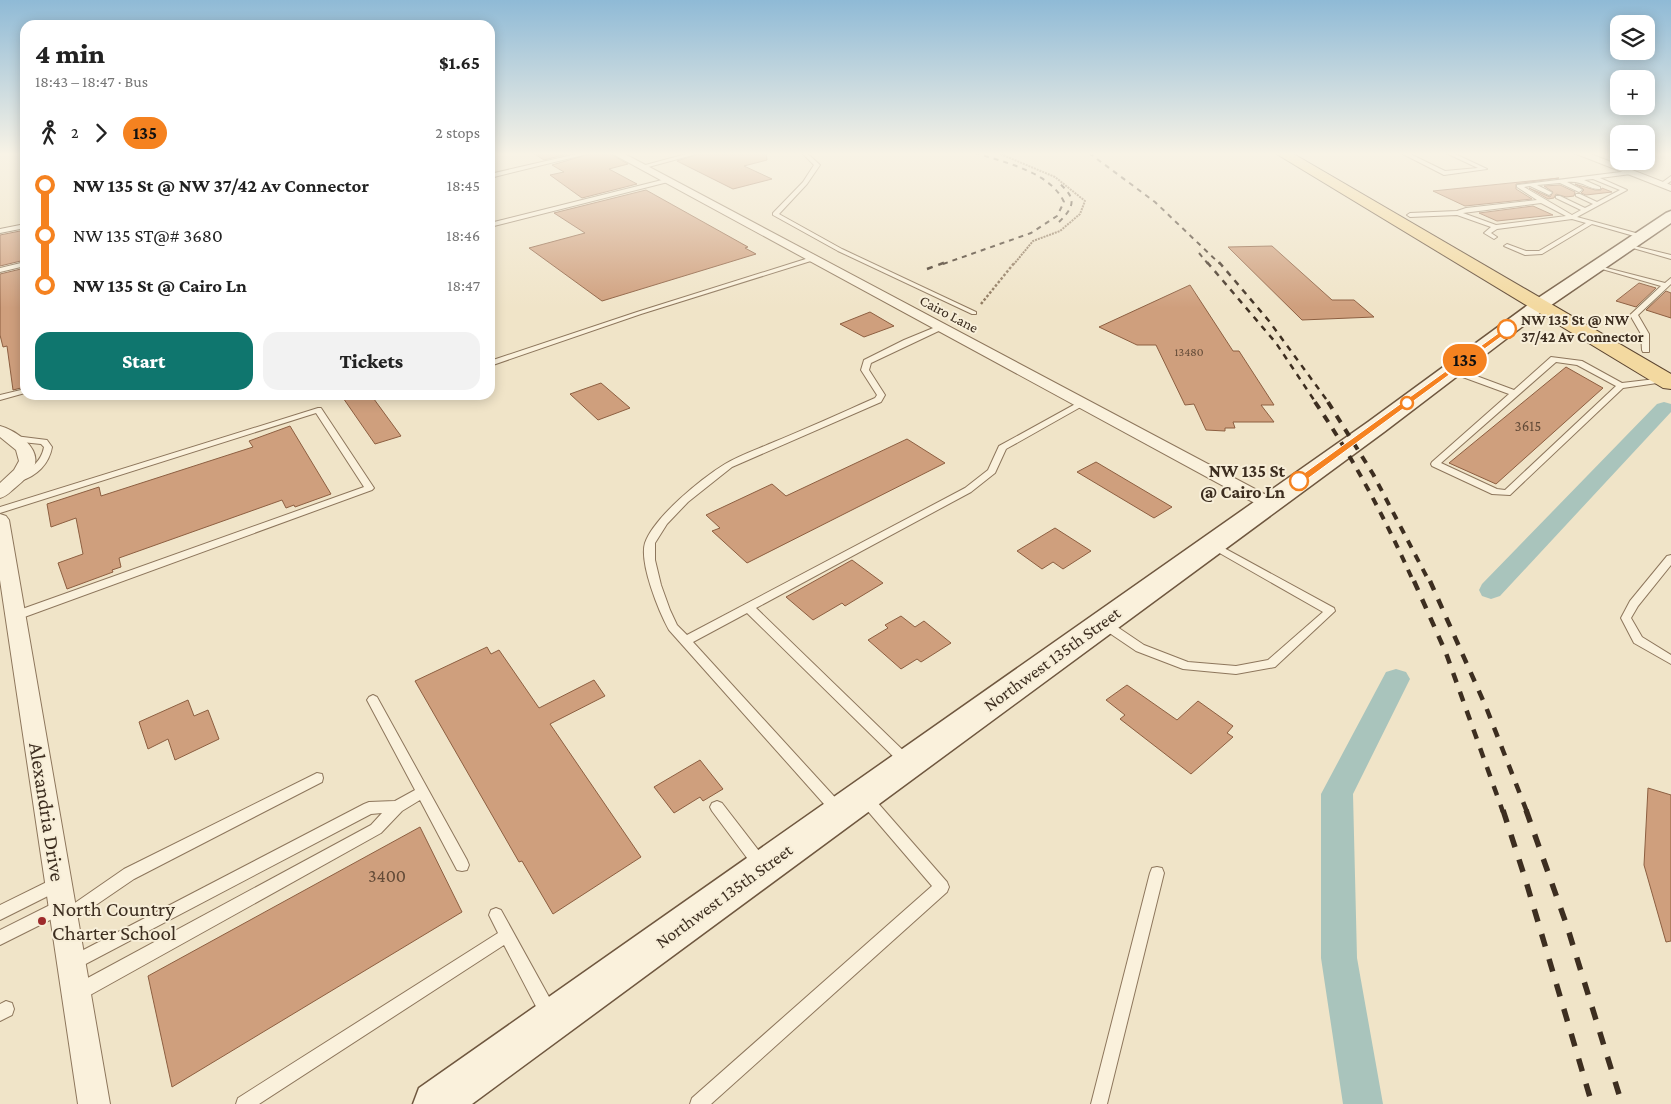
<!DOCTYPE html>
<html lang="en">
<head>
<meta charset="utf-8">
<style>
  body { margin:0; font-family:"Crimson Pro",serif; background:#f2f2f2; color:#222; height:100vh; display:flex; flex-direction:column; font-size:19px; white-space:nowrap }
  * { box-sizing:border-box; margin:0 }
  p { font-size:16px; color:#767676 }
  .icon { flex:none; width:28px; height:28px; fill:none; stroke:currentColor; stroke-width:2; stroke-linecap:round; stroke-linejoin:round }
  .map { position:relative; flex:1; overflow:hidden }
  .drawer { position:absolute; left:20px; top:20px; width:475px; height:380px; display:flex; flex-direction:column; background:#fff; border-radius:15px; box-shadow:0 2px 12px #0003 }
  .drawer>* { flex:none }
  .badge { padding:0 10px; border-radius:16px; font-size:18px; line-height:32px }
  .fabs { position:absolute; left:1610px; top:15px; display:grid; gap:10px }
  .fabs a { display:grid; place-items:center; width:45px; height:45px; border-radius:10px; background:#fff; box-shadow:0 2px 12px #0003; font-size:25px }
  .map>.badge { position:absolute; translate:-50% -50%; box-shadow:0 0 0 2px #fff }
  .legs { display:flex; align-items:center; gap:8px; height:55px; padding:0 15px; font-size:16px }
  .legs p { margin-inline-start:auto }
  .overview { display:flex; align-items:center; justify-content:space-between; height:85px; padding:0 15px }
  h1 { font-size:28px; font-weight:800; line-height:38px }
  .button { display:flex; gap:10px; margin-top:auto; padding:10px 15px }
  .button a { flex:1; height:58px; border-radius:15px; background:#0f766e; color:#fff; font-size:20px; font-weight:800; line-height:58px; text-align:center }
  .button a+a { background:#f2f2f2; color:#222 }
  ul { padding:0 15px; list-style:none }
  li { display:flex; align-items:center; gap:18px; height:50px; font-size:19px }
  li i { display:grid; place-items:center; width:8px; height:100%; margin:0 6px; background:currentColor }
  li i::after { content:''; width:12px; height:12px; margin:-6px; border:4px solid; border-radius:50%; background:#fff }
  li p { margin-inline-start:auto }
  li:first-child i { background:linear-gradient(#0000 50%,currentColor 0) }
  li:last-child i { background:linear-gradient(currentColor 50%,#0000 0) }
  .map>svg:first-child { display:block }
  .lines { fill:none; stroke-linecap:round; stroke-linejoin:round }
  .canal { fill:#a9c4bc; fill-rule:evenodd }
  .building { fill:#cf9f7d; stroke:#8d5f41 }
  .lane-casing { stroke:#8d765c; stroke-width:2 }
  .street-casing { stroke:#8d765c; stroke-width:2 }
  .secondary-casing { stroke:#6f573f; stroke-width:3 }
  .primary-casing { stroke:#5b4430; stroke-width:2 }
  .path-far1 { stroke:#8d765c; stroke-width:2; stroke-dasharray:2 1; stroke-linecap:butt }
  .path { stroke:#8d765c; stroke-width:2.5; stroke-dasharray:2.5 2; stroke-linecap:butt }
  .lane { fill:#faf1dc; fill-rule:evenodd }
  .street { fill:#faf1dc; fill-rule:evenodd }
  .secondary { fill:#faf1dc; fill-rule:evenodd }
  .primary { fill:#f3d9a0; fill-rule:evenodd }
  .rail-far4 { stroke:#3d2e20; stroke-width:2; stroke-dasharray:5 5; stroke-linecap:butt }
  .rail-far3 { stroke:#3d2e20; stroke-width:2.5; stroke-dasharray:6 6; stroke-linecap:butt }
  .rail-far2 { stroke:#3d2e20; stroke-width:4; stroke-dasharray:8 8; stroke-linecap:butt }
  .rail-far1 { stroke:#3d2e20; stroke-width:4.5; stroke-dasharray:10 10; stroke-linecap:butt }
  .rail { stroke:#3d2e20; stroke-width:5.5; stroke-dasharray:13 13; stroke-linecap:butt }
  .line-1 { fill:#f58220; stroke:#fff }
  .stop-1-dot { fill:#fff; stroke:#f58220; stroke-width:2.5 }
  .poi-dot { fill:#9e2a2b; stroke:#f7eed8; stroke-width:2 }
  .labels { text-anchor:middle; stroke-width:4; stroke-linejoin:round; paint-order:stroke }
  .far-number-label { font-size:12px; fill:#624a37 }
  .far-street-label { font-size:15px; fill:#3d2e20; stroke:#f7eed8 }
  .far-stop-label { font-size:15px; font-weight:bold; fill:#3d2e20; stroke:#f7eed8; text-anchor:start }
  .number-label { font-size:15px; fill:#624a37 }
  .stop-label { font-size:18px; font-weight:bold; fill:#3d2e20; stroke:#f7eed8; text-anchor:end }
  .street-label { font-size:18px; fill:#3d2e20; stroke:#f7eed8 }
  .near-number-label { font-size:18px; fill:#624a37 }
  .near-street-label { font-size:21px; fill:#3d2e20; stroke:#f7eed8 }
  .near-poi-label { font-size:21px; fill:#3d2e20; stroke:#f7eed8; text-anchor:start }
</style>
</head>
<body>
<div class="map">
<svg width="1671" height="1104" viewBox="0 0 1671 1104">
  <rect width="100%" height="100%" fill="#f0e4c8"/>
  <g class="lines">
    <path class="canal" d="M1664,402L1671,404V412L1500,596L1491,599L1482,596L1479,590L1482,584L1657,404Z
      M1396,669L1406,672L1410,679L1353,794L1357,958L1383,1104H1343L1321,958V794L1386,672Z"/>
  </g>
  <path class="building" d="M533,153H571L544,160Z
    M593,153H609L628,164L609,169L637,184L582,198L550,175L564,172L552,165Z
    M702,153H766L767,160L744,166L772,179L733,189L677,161Z
    M1559,178L1516,184V189L1532,199L1465,206L1433,191Z
    M1575,184L1595,190H1601L1602,188L1612,192L1586,195L1581,193L1584,190L1582,188Z
    M1560,185L1575,192L1574,196L1566,197L1556,194L1554,198L1548,199L1529,188L1550,197L1553,192L1544,186Z
    M646,190L748,247L745,248L756,254L602,301L529,248L585,233L554,213Z
    M1533,206L1553,215L1497,221L1479,213Z
    M25,230V260L0,266V235Z
    M1272,246L1332,300H1354L1374,317L1302,320L1228,247Z
    M25,268V387L13,390L7,346L3,347L0,335V274Z
    M1639,283L1656,288L1636,307L1616,301Z
    M1190,285L1233,351H1239L1274,405H1261L1274,422H1233L1235,428H1225V431L1206,430L1194,404L1185,405L1156,345H1137L1099,327Z
    M1666,291L1671,293V318L1646,310Z
    M870,312L894,326L864,337L840,324Z
    M1566,367L1603,388L1496,484L1449,463Z
    M601,383L630,408L598,420L570,394Z
    M341,395H371L401,436L375,444Z
    M290,426L331,494L295,507L294,505L286,508L282,500L119,558L121,567L112,570L113,572L67,589L58,563L83,554L76,518L51,527L47,504L99,487L101,496L253,447L249,441Z
    M907,439L945,463L747,563L712,531L720,528L706,515L772,484L786,496Z
    M1096,462L1172,507L1154,518L1077,472Z
    M1055,528L1091,551L1063,569L1053,562L1042,569L1017,551Z
    M852,560L883,583L845,606L842,603L813,620L786,597Z
    M901,616L915,627L924,621L951,643L921,662L917,659L901,669L868,640L888,628L885,625Z
    M487,647L491,654L499,650L539,708L594,680L605,696L550,724L641,857L553,914L522,861L519,862L415,681Z
    M1127,685L1177,720L1198,701L1233,726L1227,733L1233,737L1191,774L1120,719L1125,715L1106,700Z
    M188,700L194,716L208,710L219,739L175,760L168,739L148,749L139,722Z
    M700,760L723,789L703,801L700,797L674,813L654,787Z
    M1648,788L1671,795V941L1666,942L1644,865Z
    M420,827L462,912L172,1087L148,976Z"/>
  <g class="lines">
    <g class="lane-casing">
      <path id="lane" d="M581,153H591L490,178V174Z
        M690,153H700L641,169L638,167Z
        M802,153H807L820,165L807,184L779,214L842,249L976,312V314H972L838,251L773,215V213L803,182L814,165Z
        M1401,153H1408L1445,171L1478,168L1446,153H1453L1487,169L1444,175Z
        M1629,171L1631,172V174L1600,178L1627,190L1577,217L1643,235L1644,236L1641,238L1592,224L1542,254L1525,255L1504,246L1507,244L1526,251H1539L1586,223L1572,219L1497,229L1491,233L1497,237L1494,239L1484,233L1491,227L1457,215L1410,217L1407,215L1410,213L1457,211L1466,208L1537,200L1517,187V185ZM1593,179L1620,190L1597,202L1580,194H1576V196L1593,204L1585,208L1560,196H1556V198L1581,210L1572,215L1524,187L1530,186L1549,195L1552,193L1551,192L1537,185L1560,183L1579,192L1582,190L1581,189L1567,182C1583,180 1587,189 1600,189V187L1584,180ZM1541,203L1566,216L1496,225L1463,213Z
        M1671,176V181L1664,186H1660V184Z
        M666,179L668,180V182L490,227V223Z
        M25,224V228L0,233V229Z
        M1626,244L1671,255V259L1626,246Z
        M812,257L815,259L814,260L641,314L490,366V361L637,312Z
        M25,262V266L0,272V268Z
        M1595,265L1665,283L1671,278V284L1638,315L1649,334V352H1643L1642,350L1641,334L1630,315L1661,286L1595,267Z
        M938,326L945,328L871,363L869,370L885,395L881,402L732,467L688,502L667,524L655,543V560L661,585L670,610L677,625L687,635L965,488L988,470L999,446L1079,402H1082L1086,404L1006,449L995,473L971,492L756,608L911,758L913,762L911,766L907,767L903,766L747,613L693,642L842,805L844,809L842,813L837,815L832,813L669,630C659,612 639,563 645,543C654,517 702,478 725,464C740,455 758,449 774,442C808,428 841,413 875,398L877,395L861,370L864,360L904,340Z
        M1551,357L1582,361L1622,383L1664,378L1668,380L1664,382L1623,388L1510,495L1492,494L1432,466L1431,464L1432,462L1509,394L1449,372V368H1455L1514,390ZM1556,362L1577,365L1616,386L1505,490L1497,489L1441,463Z
        M25,389V393L0,400V395Z
        M318,408H321L374,488L372,490L19,619H11L10,616L11,613L364,487L316,413L0,513V507Z
        M15,436L47,440L52,447C49,464 37,476 20,481L17,480L15,478L17,476C30,469 41,463 44,447L41,444L12,441L11,439Z
        M1213,542L1334,608L1335,611L1275,667L1236,674L1183,669L1136,651L1099,626L1098,623L1099,620H1107L1144,645L1188,662L1236,666L1268,660L1323,612L1209,547L1208,545L1209,543Z
        M1671,555V565L1638,606L1631,618L1642,637L1671,655V664L1634,643L1621,618L1630,601L1667,556Z
        M373,695L377,697L467,860L469,865L467,870L462,871L457,870L420,800L402,811L381,833L83,999L77,1001L71,999L69,993L71,987L371,825L382,813L371,814L78,968L73,971L68,968L65,963L68,958L364,804L369,802L395,801L415,790L367,700L369,697Z
        M317,773L322,774L323,778L322,782L134,879L71,922L66,924L61,922L59,917L60,915L0,945V930L62,899L67,901L69,907L124,869Z
        M865,792L870,794L947,882L949,887L947,892L711,1104H690L692,1098L932,886L860,802L858,798L860,794Z
        M717,801L722,803L766,860L768,865L766,870L761,871L756,870L712,811L710,807L712,803Z
        M1157,867L1162,868L1164,873L1107,1104H1091L1150,873L1152,868Z
        M57,877L62,879L64,884L62,889L0,920V905Z
        M496,908L501,910L554,1006L556,1012L554,1018L548,1020L542,1018L504,945L259,1104H236L238,1098L498,933L489,915L491,910Z
        M6,1001L12,1003L14,1009L12,1015L0,1021V1004Z"/>
    </g>
    <g class="street-casing">
      <path id="street" d="M611,153H623L1274,499L1277,503L1274,507L1268,508L1262,507Z
        M1574,153H1588L1671,185V191Z
        M0,426C15,430 42,448 34,467C30,475 22,482 16,487C10,492 7,496 0,498V483L14,470L19,461L16,450L0,437Z
        M0,514L6,516L9,520L110,1104H78L0,580Z"/>
    </g>
    <g class="secondary-casing">
      <path id="secondary" d="M1671,211V223L1544,310L1384,432L472,1104H413L419,1088L1368,422L1532,302L1666,213Z"/>
    </g>
    <g class="primary-casing">
      <path id="primary" d="M1275,153H1292L1671,374V389L1663,388Z"/>
    </g>
    <path class="path-far1" d="M998,153L1055,177L1085,201L1080,214L1060,231L1033,241L1014,264"/>
    <path class="path" d="M981,304L1015,262"/>
    <use href="#lane" class="lane"/>
    <use href="#street" class="street"/>
    <use href="#secondary" class="secondary"/>
    <use href="#primary" class="primary"/>
    <path class="rail-far4" d="M1089,153L1155,202L1220,264
      M1059,222C1074,207 1077,199 1060,184
      M1199,253L1208,264
      M943,264L1031,233L1057,216L1064,202C1050,172 1006,163 976,153"/>
    <path class="rail-far3" d="M1207,262L1276,343L1316,403
      M1219,262L1269,321L1329,403
      M927,269L946,262"/>
    <path class="rail-far2" d="M1315,402C1354,459 1386,520 1414,583
      M1328,402L1373,474L1430,583"/>
    <path class="rail-far1" d="M1414,581L1446,653L1503,812
      M1430,581L1486,707L1527,812"/>
    <path class="rail" d="M1503,810L1525,878L1592,1104
      M1526,810L1567,926L1622,1104"/>
  </g>
  <linearGradient id="sky" x2="0" y2="1"><stop stop-color="#8fbad6"/><stop offset="0.5" stop-color="#f8f3e6"/><stop offset="1" stop-color="#f8f3e6" stop-opacity="0"/></linearGradient>
  <rect width="1671" height="308" fill="url(#sky)"/>
  <path class="line-1" d="M1507,327L1510,329L1509,331L1302,483H1296V479Z"/>
  <g class="stop-1-dot">
    <circle cx="1507" cy="329" r="9"/>
    <circle cx="1407" cy="403" r="6"/>
    <circle cx="1299" cy="481" r="9"/>
  </g>
  <circle class="poi-dot" cx="42" cy="921" r="5"/>
  <g class="labels">
    <g class="far-number-label">
      <text x="1189" y="356">13480</text>
    </g>
    <g class="far-street-label">
      <text transform="translate(949 314) rotate(28)" y="5">Cairo Lane</text>
    </g>
    <g class="far-stop-label">
      <text x="1521" y="325">NW 135 St @ NW<tspan x="1521" dy="17">37/42 Av Connector</tspan></text>
    </g>
    <g class="number-label">
      <text x="1528" y="431">3615</text>
    </g>
    <g class="stop-label">
      <text x="1285" y="477">NW 135 St<tspan x="1285" dy="21">@ Cairo Ln</tspan></text>
    </g>
    <g class="street-label">
      <text transform="translate(1052 659) rotate(-36)" y="6">Northwest 135th Street</text>
      <text transform="translate(724 896) rotate(-36)" y="6">Northwest 135th Street</text>
    </g>
    <g class="near-number-label">
      <text x="387" y="882">3400</text>
    </g>
    <g class="near-street-label">
      <text transform="translate(47 812) rotate(81)" y="7">Alexandria Drive</text>
    </g>
    <g class="near-poi-label">
      <text x="52" y="916">North Country<tspan x="52" dy="24">Charter School</tspan></text>
    </g>
  </g>
</svg>
<div class="fabs">
<a><svg class="icon" aria-label="layers" viewBox="0 0 24 24"><path d="M12 4l9 5-9 5-9-5zM3 14l9 5 9-5"/></svg></a>
<a>+</a>
<a>−</a>
</div>
<b class="badge" style="left:1465px;top:360px;background:#f58220;color:#111">135</b>
<section class="drawer">
<div class="overview"><div><h1>4 min</h1><p>18:43 – 18:47 · Bus</p></div><b>$1.65</b></div>
<div class="legs"><svg class="icon" aria-label="walk" viewBox="0 0 24 24"><circle cx="13" cy="4" r="2"/><path d="M13 8l-2 6 4 7M11 14l-3 7M7 12l3-4h3l4 4"/></svg>2<svg class="icon" aria-label="forward" viewBox="0 0 24 24"><path d="M9 5l7 7-7 7"/></svg><b class="badge" style="background:#f58220;color:#111">135</b><p>2 stops</p></div>
<ul>
<li><i style="color:#f58220"></i><b>NW 135 St @ NW 37/42 Av Connector</b><p>18:45</p></li>
<li><i style="color:#f58220"></i><span>NW 135 ST@# 3680</span><p>18:46</p></li>
<li><i style="color:#f58220"></i><b>NW 135 St @ Cairo Ln</b><p>18:47</p></li>
</ul>
<div class="button"><a>Start</a><a>Tickets</a></div>
</section>
</div>
</body>
</html>
